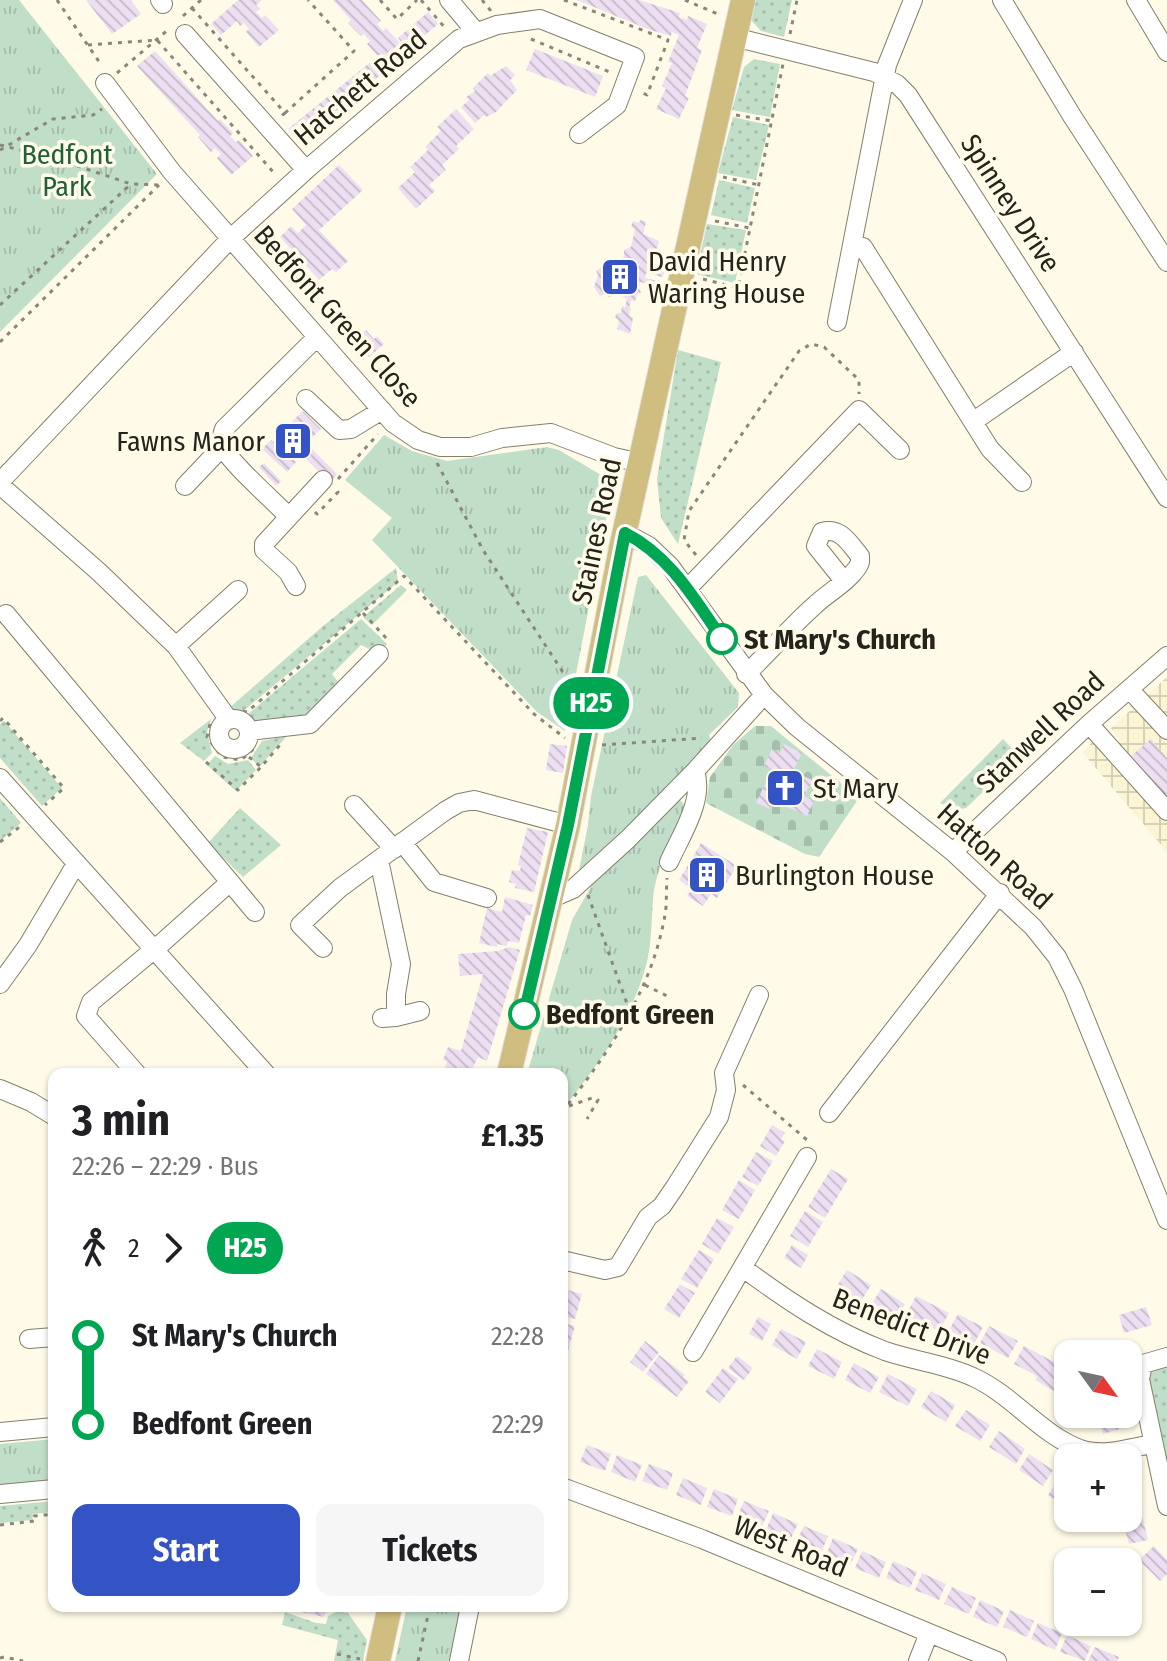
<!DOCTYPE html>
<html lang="en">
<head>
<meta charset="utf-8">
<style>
  body { margin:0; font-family:"Fira Sans Condensed",sans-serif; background:#f6f6f6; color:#202124; height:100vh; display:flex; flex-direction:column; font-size:30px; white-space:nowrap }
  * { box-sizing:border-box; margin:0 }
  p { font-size:26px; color:#757577 }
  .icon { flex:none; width:44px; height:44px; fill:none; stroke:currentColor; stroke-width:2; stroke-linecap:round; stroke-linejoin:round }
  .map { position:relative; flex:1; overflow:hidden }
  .details { position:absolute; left:48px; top:1068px; width:520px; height:544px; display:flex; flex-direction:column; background:#fff; border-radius:16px; box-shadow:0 2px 6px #0004 }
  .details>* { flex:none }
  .badge { padding:0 16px; border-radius:26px; font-size:28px; line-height:52px }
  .needle { width:52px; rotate:123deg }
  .fabs { position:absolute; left:1054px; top:1340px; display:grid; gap:16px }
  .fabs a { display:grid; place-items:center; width:88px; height:88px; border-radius:16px; background:#fff; box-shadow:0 2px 6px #0004; font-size:40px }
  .map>.badge { position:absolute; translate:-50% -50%; box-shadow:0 0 0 4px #fff }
  .legs { display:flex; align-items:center; gap:12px; height:88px; padding:0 24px; font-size:26px }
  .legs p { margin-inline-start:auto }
  .head { display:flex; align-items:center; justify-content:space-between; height:136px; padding:0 24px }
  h1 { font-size:44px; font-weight:700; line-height:60px }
  .cta { display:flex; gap:16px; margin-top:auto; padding:16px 24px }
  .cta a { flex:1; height:92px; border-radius:16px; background:#3453c4; color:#fff; font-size:32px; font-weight:700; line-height:92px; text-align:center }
  .cta a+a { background:#f6f6f6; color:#202124 }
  ul { padding:0 24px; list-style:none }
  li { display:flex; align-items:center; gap:28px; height:88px; font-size:30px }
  li i { display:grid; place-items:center; width:12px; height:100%; margin:0 10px; background:currentColor }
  li i::after { content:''; width:20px; height:20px; margin:-10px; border:6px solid; border-radius:50%; background:#fff }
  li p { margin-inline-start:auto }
  li:first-child i { background:linear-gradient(#0000 50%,currentColor 0) }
  li:last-child i { background:linear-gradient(currentColor 50%,#0000 0) }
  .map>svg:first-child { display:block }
  .industrial { fill:url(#industrial-grid) }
  .grass { fill:url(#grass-dots) }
  .cemetery { fill:url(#cemetery-stones) }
  .park { fill:url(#park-tufts) }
  .building { fill:url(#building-back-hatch) }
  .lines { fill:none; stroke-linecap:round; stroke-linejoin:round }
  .minor-casing { stroke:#837f69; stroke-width:20 }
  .major-casing { stroke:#e0e0df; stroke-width:26 }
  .path { stroke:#898779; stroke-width:3; stroke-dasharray:4 6; stroke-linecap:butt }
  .minor { stroke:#fff; stroke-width:18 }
  .major { stroke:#d0be80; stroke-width:24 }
  .line-1-casing { stroke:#fff; stroke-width:18 }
  .line-1 { stroke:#00a651; stroke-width:12 }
  .stop-1-dot { fill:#fff; stroke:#00a651; stroke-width:4 }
  .labels { text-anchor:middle; stroke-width:7; stroke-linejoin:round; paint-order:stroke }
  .street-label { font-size:28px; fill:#25241b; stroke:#fffbe8 }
  .park-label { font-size:28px; fill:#20613b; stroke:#fffbe8 }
  .poi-label { font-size:28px; fill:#25241b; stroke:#fffbe8; text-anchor:start }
  .stop-label { font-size:28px; font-weight:bold; fill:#25241b; stroke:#fffbe8; text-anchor:start }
</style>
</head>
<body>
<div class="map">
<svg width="1167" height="1661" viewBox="0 0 1167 1661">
  <defs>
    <pattern id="industrial-grid" width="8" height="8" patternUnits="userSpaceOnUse" patternTransform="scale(2)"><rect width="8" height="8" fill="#fbf5d5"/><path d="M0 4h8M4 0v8" fill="none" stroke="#d7d2b6"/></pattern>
    <pattern id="grass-dots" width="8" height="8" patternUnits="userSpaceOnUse" patternTransform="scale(2)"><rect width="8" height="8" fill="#c1dec9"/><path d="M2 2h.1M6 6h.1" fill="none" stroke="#a6beac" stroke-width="1.8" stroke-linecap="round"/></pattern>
    <pattern id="cemetery-stones" width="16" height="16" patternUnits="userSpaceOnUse" patternTransform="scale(2)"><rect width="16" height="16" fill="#c1dec9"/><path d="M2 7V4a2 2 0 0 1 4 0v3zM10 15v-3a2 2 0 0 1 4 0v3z" fill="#a6beac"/></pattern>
    <pattern id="park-tufts" width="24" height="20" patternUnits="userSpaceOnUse" patternTransform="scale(2)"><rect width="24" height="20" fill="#c1dec9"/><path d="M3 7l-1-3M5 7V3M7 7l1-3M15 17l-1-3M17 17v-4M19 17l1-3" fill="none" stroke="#a6beac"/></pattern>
    <pattern id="building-back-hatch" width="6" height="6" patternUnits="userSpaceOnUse" patternTransform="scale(2)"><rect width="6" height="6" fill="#eddef2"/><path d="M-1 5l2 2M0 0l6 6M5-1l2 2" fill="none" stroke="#cbbecf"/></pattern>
  </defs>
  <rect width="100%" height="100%" fill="#fffbe8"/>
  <path class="industrial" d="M1167,677V852L1083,753L1094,739L1105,750L1119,739L1111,728Z"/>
  <path class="grass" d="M756,0H792L784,37L761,31L751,20Z
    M754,59L780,64L770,117L732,110L744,67Z
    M733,117L769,125L756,180L718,173Z
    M719,180L755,188L747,223L711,215Z
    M707,224L746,230L735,283L696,274Z
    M678,350L721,362L678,544L661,518L657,479Z
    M396,568L398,582L242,712L228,709L323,626Z
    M401,585L407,590L372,625L363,617Z
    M361,619L387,644L385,647L380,644L371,650L361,645L332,674L342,687L313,715L260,731L247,715Z
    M211,719L207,732L212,753L204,761L180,743Z
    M4,721L62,788L42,806L0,758V724Z
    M287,736L261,765L258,766L251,758L262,741Z
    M1003,739L1020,757L966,808L956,810L940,803Z
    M215,756L228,764L248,760L256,770L236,791L207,765Z
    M0,798L21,823L1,840L0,839Z
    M240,808L281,845L243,877L208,843Z
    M1167,1365V1464L1147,1377L1157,1366Z
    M54,1501V1512L32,1514L33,1520L0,1523V1506Z
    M338,1611L348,1613L367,1640L363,1661H334L338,1640L282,1625L285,1612L316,1623L326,1624L328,1616Z"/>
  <path class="cemetery" d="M755,726H771L859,798L819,857L805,854L706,803L710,777L733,745Z"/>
  <path class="park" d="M0,0H19L157,174L0,332Z
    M384,435L412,451L447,461L547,447L559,450L611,481L612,488L565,731L537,712L372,540L392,518L345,480Z
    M646,575L739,693L738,707L709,735L711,741L634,820L579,870L588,825L591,796L638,577Z
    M679,799L686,806C674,835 656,867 653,899C651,924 652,949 644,973C628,1024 596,1068 562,1110V1074H527L572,920L600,871Z
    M54,1439V1480L0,1486V1444Z
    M407,1606H462L451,1661H395Z"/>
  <path class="building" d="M86,0H131L141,14L112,34Z
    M238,0H262L256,5L260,9L256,12L262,18L265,15L279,30L259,47L246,32L249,29L244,23L240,26L237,21L221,35L211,24Z
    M333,0H362L381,21L377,24L383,31L386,28L400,43L381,60L389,68L299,142L288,129L378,56L367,44L370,41L364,34L361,36L348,23L351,20Z
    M577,0H639L680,13L679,17L687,20L688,16L707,24L697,48L702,50L685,96L689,98L679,119L656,109L666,88L662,86L672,63L668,62L679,35L672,32L671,36L650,30Z
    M428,12L438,24L408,50L398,38Z
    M535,49L603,76L595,97L526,70Z
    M155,51L218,121L220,119L233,133L230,136L236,142L239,140L253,156L231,175L217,158L221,154L215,148L211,152L198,137L200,135L137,66Z
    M506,66L515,75L510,80L517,90L496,112L486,117L484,115L475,123L461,107L469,100L466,97L475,91L473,88L488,73L490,76Z
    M456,109L474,129L456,146L459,149L442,165L446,170L429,185L435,191L416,209L398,188L415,172L410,167L428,150L425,147L441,131L437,127Z
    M339,165L363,190L319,230L348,261L336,272L332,269L319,280L280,237L291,226L298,233L306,225L292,209Z
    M640,220L646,222L643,234L659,241L656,253L667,256V267L662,277L646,273L645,278L662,282L661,287L640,282L639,288L641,292L637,295L635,301L631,300L629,308H631L629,315L633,318L630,334L617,329L619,322L615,317L617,313H621L622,306L625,307L627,299L619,294L609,297L607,293L604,292L605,294L600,296L594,287L598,275L596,271L601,268L603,271L610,269L627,274L628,260L620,262L624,256V250L631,247L635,229L631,227L633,221L639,223Z
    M366,330L374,339L377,336L384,344L369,357L366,354L361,358L350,345Z
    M303,411L321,429L291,457L296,462L287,472L262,449L271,440L275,443L286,434L283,430Z
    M312,449L337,474L330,483L304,457Z
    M264,463L281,481L276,486L259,467Z
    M1151,739L1167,758V794L1163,798L1129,758Z
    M550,744L567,746L563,773L546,770Z
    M784,744L802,753L793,771L812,780L804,796L814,801L807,816L774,801L770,809L756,803L772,769L764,766L772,749L780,753Z
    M527,828L548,832L534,892L515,888L516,884L509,882L512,870L520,871L521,866L518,865Z
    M701,843L737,866L717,898L711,894L703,906L687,896L692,889L679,880Z
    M505,897L533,905L530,916L526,915L519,943L508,941L507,946L497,944V947L479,943L487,908L502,912Z
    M509,947L520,950L487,1061L478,1057L470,1074H443L447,1061L443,1060L448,1047L461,1051L483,974L460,976L458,954L498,951Z
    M772,1125L785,1133L781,1139L785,1141L776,1156L760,1146Z
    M756,1152L773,1161L758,1186L742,1177Z
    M831,1169L848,1179L825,1218L808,1207Z
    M739,1180L755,1190L739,1219L722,1210Z
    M805,1211L823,1222L808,1247L790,1236Z
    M717,1218L734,1227L718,1254L702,1244Z
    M792,1245L808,1255L801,1268L784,1258Z
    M699,1250L714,1259L697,1288L681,1279Z
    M847,1270L871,1285L861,1301L837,1286Z
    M680,1284L695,1293L679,1318L664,1309Z
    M564,1289L582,1294L575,1319L562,1316Z
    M881,1289L905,1304L895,1320L871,1305Z
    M916,1296L949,1313L939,1331L906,1315Z
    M1146,1307L1152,1325L1124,1333L1119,1315Z
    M958,1314L983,1327L974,1344L949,1330Z
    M758,1317L771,1324L762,1341L749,1334Z
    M562,1323L575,1326L568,1351L562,1350Z
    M989,1326L1018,1341L1008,1358L980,1343Z
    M781,1329L806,1342L797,1359L772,1345Z
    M645,1341L659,1352L643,1372L630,1362Z
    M1095,1343L1114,1345L1113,1354H1094Z
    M1024,1346L1060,1365L1058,1369L1064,1372L1054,1391L1035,1380L1037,1376L1014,1364Z
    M817,1349L842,1362L834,1379L808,1366Z
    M659,1355L685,1375L683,1377L689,1381L677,1397L646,1374Z
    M737,1356L753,1368L744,1380L728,1368Z
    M854,1363L879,1377L870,1393L845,1380Z
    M723,1368L738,1379L720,1403L705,1392Z
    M888,1374L917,1389L908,1406L879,1392Z
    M931,1391L955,1405L946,1422L921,1407Z
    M966,1410L990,1425L980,1441L955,1426Z
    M1098,1414H1120L1123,1428L1103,1434Z
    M999,1431L1025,1449L1016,1464L989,1447Z
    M587,1445L611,1454L605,1471L580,1462Z
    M1029,1454L1053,1470L1043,1486L1019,1470Z
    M617,1455L642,1465L635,1482L611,1472Z
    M649,1464L673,1473L667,1490L642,1481Z
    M1133,1473L1140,1502L1128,1505V1474Z
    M683,1478L707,1488L701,1505L676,1495Z
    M1059,1479L1068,1485V1508L1048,1495Z
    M714,1489L738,1499L732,1516L707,1507Z
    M744,1501L769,1511L761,1528L737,1517Z
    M1141,1511L1148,1540L1129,1544L1122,1518Z
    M773,1513L798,1524L790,1540L766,1530Z
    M804,1526L828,1536L821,1553L796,1542Z
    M833,1538L858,1549L850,1565L826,1555Z
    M1154,1546L1167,1560V1574L1160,1581L1139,1560Z
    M862,1551L886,1562L879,1578L855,1568Z
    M893,1561L917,1572L910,1588L886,1578Z
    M922,1573L946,1584L939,1600L915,1590Z
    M952,1587L976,1598L969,1614L944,1604Z
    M980,1600L1004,1611L997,1627L973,1617Z
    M297,1606H327L324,1617L296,1611Z
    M1010,1610L1034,1621L1027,1637L1003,1627Z
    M1038,1623L1062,1633L1055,1650L1031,1639Z
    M1067,1635L1091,1646L1085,1661L1060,1652Z
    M1095,1647L1119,1657L1117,1661H1088Z"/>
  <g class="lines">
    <g class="minor-casing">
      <path id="minor" d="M160,0L163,4
        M449,0L476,32
        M1002,0L1072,116L1167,262
        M1136,0L1167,52
        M185,34L306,170
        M734,37L874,72L897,84L908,95L1167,498
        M105,83L172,172L393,423L418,440L440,447H471L502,438L551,433L614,457L641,463
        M863,247L990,449L1022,482
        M837,322L887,65L913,0
        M306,399L339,430L351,429L382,410
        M974,421L1074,352
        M0,482L230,239L306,170L459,39L497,25L540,19L635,57L617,105L579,134
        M0,485L99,572L176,646L229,720
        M185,486L222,447
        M289,517C275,502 230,463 223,447C220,441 222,435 224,429L317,337
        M625,533L649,546L670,566L764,695L797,727L953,852L1033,927L1057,957L1073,989L1167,1220
        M296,586L288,572L264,550V544L323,480
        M687,589L859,410L900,450
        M6,614L230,882L163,942L91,1002L86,1016L137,1074
        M176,646L238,590
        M746,674C770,652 790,627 814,606C827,593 847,583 857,568C861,562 860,562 860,556C849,543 841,527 822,532L816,546L844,581
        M1129,689L1167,730
        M219 734a15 15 0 1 1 30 0a15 15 0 1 1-30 0Z
        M1089,724L1167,811
        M249,731L310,724L379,654
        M0,778L266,1074
        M354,805L394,849
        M402,842L434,882L487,898
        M953,852L1089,724L1167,656
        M379,860L401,964L396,994V1017L382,1018
        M669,862C680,837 705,800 695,771
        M230,882L255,912
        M552,898L573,889L628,839L695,771L764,695
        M323,948L300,925L340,888L445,811L459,803L474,800L568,825
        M0,984L28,945L76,864
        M396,1017L420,1011
        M0,1089L31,1102L54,1116
        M829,1113L1000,893
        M562,1260L605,1270L618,1267L648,1217L662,1206L675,1187L719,1117L726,1090L724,1073L759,995
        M743,1268C788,1301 832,1331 885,1351C914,1361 946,1364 973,1377C1013,1395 1040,1434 1080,1449C1103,1457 1129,1448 1152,1444
        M29,1339L54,1337
        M693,1352L807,1157
        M1167,1357L1143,1364L1140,1379L1167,1506
        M0,1432L54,1427
        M562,1487L702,1539L997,1661
        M0,1494L54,1489
        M459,1661L470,1606
        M918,1661L929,1633"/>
    </g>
    <g class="major-casing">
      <path id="major" d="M509,1074L568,825L621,548L743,0
        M378,1661L390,1606"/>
    </g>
    <path class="path" d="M57,0L102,66
      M380,0L397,19L417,0
      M421,0L447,30
      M482,0L491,11
      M564,0L668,40L647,95L639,91
      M685,0L720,15
      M192,8L285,113L280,117
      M183,16L201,0
      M790,34L797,0
      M531,39L612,73
      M88,45L157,40L275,174
      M117,73L169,29
      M285,113L354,51L308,0
      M736,115L772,121
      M0,145L54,158L131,184L159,185
      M0,150L53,119L93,115L102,109
      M723,177L759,185
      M715,221L750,228
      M703,279L738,288L783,64
      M0,305L131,184
      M0,342L159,185
      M437,463L483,550L574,689
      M338,479L378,434
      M315,512L317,514L338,492L335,490
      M696,555L684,540L689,511L799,351L811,344L824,347L859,380V394
      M363,613L387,639
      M243,711L247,712L404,576L534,714L565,738
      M0,721L3,718L64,788L45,805
      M210,724L207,737L222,757L241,760L257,746
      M602,745L702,738
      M249,757L261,767L280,745
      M206,762L238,790L261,767
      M0,842L22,825
      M588,895L630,1012
      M645,985L671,998
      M743,1085L807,1140
      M569,1106L592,1098L598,1100L587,1119
      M562,1112C608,1054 652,990 665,915C667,904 666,890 667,878
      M0,1525L35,1521L34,1516L54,1514
      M337,1654L360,1659
      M0,1658L4,1657L23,1661
      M418,1661L430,1606"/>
    <use href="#minor" class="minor"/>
    <use href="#major" class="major"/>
  </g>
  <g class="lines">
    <g class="line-1-casing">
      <path id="line-1" d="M524,1014L568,825L625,533C670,556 694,598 722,639"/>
    </g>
    <use href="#line-1" class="line-1"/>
  </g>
  <defs>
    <g id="building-square" transform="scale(2)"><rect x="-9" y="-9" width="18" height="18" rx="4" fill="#3453c4" stroke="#fffbe8"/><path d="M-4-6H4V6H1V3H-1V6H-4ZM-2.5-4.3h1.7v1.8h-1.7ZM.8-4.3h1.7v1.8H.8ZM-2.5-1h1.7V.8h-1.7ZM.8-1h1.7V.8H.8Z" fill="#fff"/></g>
    <g id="church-square" transform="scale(2)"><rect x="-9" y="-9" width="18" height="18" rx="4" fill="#3453c4" stroke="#fffbe8"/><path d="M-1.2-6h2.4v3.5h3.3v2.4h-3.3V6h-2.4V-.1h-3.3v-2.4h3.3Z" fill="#fff"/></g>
  </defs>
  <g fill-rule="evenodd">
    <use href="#building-square" x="620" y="277"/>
    <use href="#building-square" x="293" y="441"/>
    <use href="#church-square" x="785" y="788"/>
    <use href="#building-square" x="707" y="875"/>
  </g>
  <g class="stop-1-dot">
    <circle cx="722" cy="639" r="14"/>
    <circle cx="524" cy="1014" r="14"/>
  </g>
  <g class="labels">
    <g class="street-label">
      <text transform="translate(360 87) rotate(-40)" y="10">Hatchett Road</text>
      <text transform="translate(1011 203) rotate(57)" y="10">Spinney Drive</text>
      <text transform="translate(338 316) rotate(48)" y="10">Bedfont Green Close</text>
      <text transform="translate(596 531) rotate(-78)" y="10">Staines Road</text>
      <text transform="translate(1040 732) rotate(-43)" y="10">Stanwell Road</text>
      <text transform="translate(995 856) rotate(42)" y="10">Hatton Road</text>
      <text transform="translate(912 1326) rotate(21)" y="10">Benedict Drive</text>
      <text transform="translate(791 1546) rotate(22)" y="10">West Road</text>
    </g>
    <g class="park-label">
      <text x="67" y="164">Bedfont<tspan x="67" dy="32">Park</tspan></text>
    </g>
    <g class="poi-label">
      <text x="648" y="271">David Henry<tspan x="648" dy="32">Waring House</tspan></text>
      <text x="265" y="451" text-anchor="end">Fawns Manor</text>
      <text x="813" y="798">St Mary</text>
      <text x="735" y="885">Burlington House</text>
    </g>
    <g class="stop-label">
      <text x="744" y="649">St Mary's Church</text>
      <text x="546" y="1024">Bedfont Green</text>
    </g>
  </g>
</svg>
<div class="fabs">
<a><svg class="needle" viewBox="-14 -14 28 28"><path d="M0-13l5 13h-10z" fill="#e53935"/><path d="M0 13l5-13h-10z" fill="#757577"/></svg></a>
<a>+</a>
<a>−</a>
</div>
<b class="badge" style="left:591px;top:703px;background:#00a651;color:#fff">H25</b>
<section class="details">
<div class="head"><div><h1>3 min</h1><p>22:26 – 22:29 · Bus</p></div><b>£1.35</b></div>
<div class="legs"><svg class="icon" aria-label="walk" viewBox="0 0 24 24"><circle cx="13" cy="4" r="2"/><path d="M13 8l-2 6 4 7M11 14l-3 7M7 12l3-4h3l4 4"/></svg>2<svg class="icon" aria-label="forward" viewBox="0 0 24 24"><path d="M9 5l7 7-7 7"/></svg><b class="badge" style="background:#00a651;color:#fff">H25</b></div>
<ul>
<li><i style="color:#00a651"></i><b>St Mary's Church</b><p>22:28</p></li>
<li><i style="color:#00a651"></i><b>Bedfont Green</b><p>22:29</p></li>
</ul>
<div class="cta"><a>Start</a><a>Tickets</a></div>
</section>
</div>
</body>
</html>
